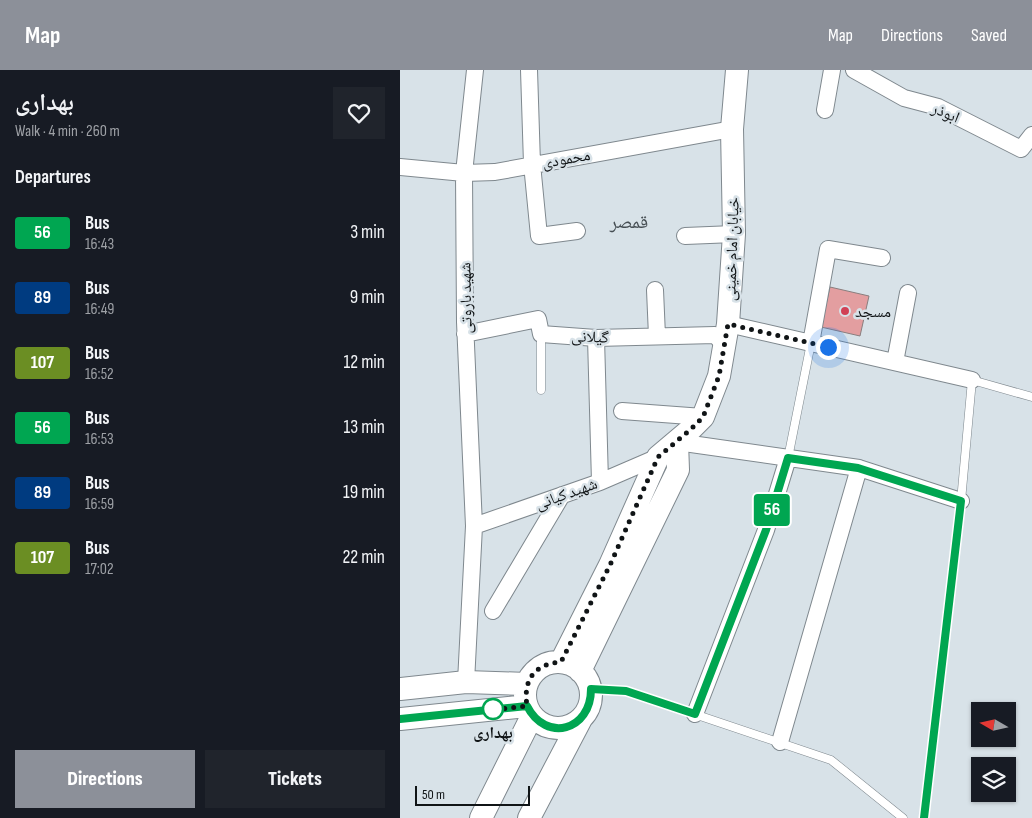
<!DOCTYPE html>
<html lang="en">
<head>
<meta charset="utf-8">
<style>
  body { margin:0; font-family:"Sofia Sans Condensed","Noto Naskh Arabic",sans-serif; background:#20242c; color:#f1f3f6; height:100vh; display:flex; flex-direction:column; font-size:19px; white-space:nowrap }
  * { box-sizing:border-box; margin:0 }
  p { font-size:16px; color:#9ea1a6 }
  .icon { flex:none; width:28px; height:28px; fill:none; stroke:currentColor; stroke-width:2; stroke-linecap:round; stroke-linejoin:round }
  .map { position:relative; flex:1; overflow:hidden }
  .drawer { display:flex; flex-direction:column; background:#171b24; width:400px }
  .drawer>* { flex:none }
  .badge { padding:0 10px; border-radius:4px; font-size:18px; line-height:32px }
  .needle { width:32px; rotate:279deg }
  .controls { position:absolute; left:571px; top:632px; display:grid; gap:10px }
  .controls a { display:grid; place-items:center; width:45px; height:45px; border-radius:0px; background:#171b24; box-shadow:0 1px 4px #0004; font-size:25px }
  .scale { position:absolute; left:15px; bottom:12px; width:115px; box-sizing:border-box; padding-left:5px; border:2px solid #101416; border-top:0; font-size:14px; line-height:18px; white-space:nowrap; color:#101416; -webkit-text-stroke:4px #d8e2e8; paint-order:stroke }
  .you { position:absolute; width:25px; height:25px; margin:-12px; border:4px solid #fff; border-radius:50%; background:#1a73e8; box-shadow:0 0 0 8px #1a73e833 }
  .map>.badge { position:absolute; translate:-50% -50%; box-shadow:0 0 0 2px #fff }
  h2 { padding:0 15px; font-size:19px; line-height:45px }
  .round { display:grid; place-items:center; flex:none; width:52px; height:52px; border-radius:0px; background:#20242c }
  .head { display:flex; align-items:center; justify-content:space-between; height:85px; padding:0 15px }
  h1 { font-size:24px; font-weight:800; line-height:38px }
  .action { display:flex; gap:10px; margin-top:auto; padding:10px 15px }
  .action a { flex:1; height:58px; border-radius:0px; background:#8c9099; color:#fff; font-size:20px; font-weight:800; line-height:58px; text-align:center }
  .action a+a { background:#20242c; color:#f1f3f6 }
  ul { padding:0; list-style:none }
  li { display:flex; align-items:center; gap:15px; height:65px; padding:0 15px }
  li div { flex:1 }
  li b { display:block; font-size:19px }
  li em { font-style:normal }
  li .badge { min-width:55px; font-weight:700; text-align:center }
  header { display:flex; align-items:center; gap:30px; box-sizing:border-box; height:70px; padding:0 25px; background:#8c9099; color:#fff }
  header strong { font-size:24px }
  nav { display:flex; gap:28px; margin-inline-start:auto; font-size:18px }
  main { display:flex; flex:1; min-height:0 }
  .map>svg:first-child { display:block }
  .building { fill:#e39ea0; stroke:#8a7e7e }
  .lines { fill:none; stroke-linecap:round; stroke-linejoin:round }
  .lane-casing { stroke:#7f888e; stroke-width:9 }
  .street-casing { stroke:#7f888e; stroke-width:18 }
  .secondary-casing { stroke:#7f888e; stroke-width:24 }
  .lane { stroke:#fff; stroke-width:8 }
  .street { stroke:#fff; stroke-width:16 }
  .secondary { stroke:#fff; stroke-width:22 }
  .line-casing { stroke:#fff; stroke-width:11 }
  .line { stroke:#00a651; stroke-width:8 }
  .walk { stroke:#101416; stroke-width:5; stroke-dasharray:0 9 }
  .poi-dot { fill:#d14155; stroke:#d8e2e8; stroke-width:2 }
  .stop-dot { fill:#fff; stroke:#00a651; stroke-width:2.5 }
  .labels { text-anchor:middle; stroke-width:5; stroke-linejoin:round; paint-order:stroke }
  .street-label { font-size:16px; fill:#101416; stroke:#d8e2e8 }
  .poi-label { font-size:16px; fill:#101416; stroke:#d8e2e8; text-anchor:start }
  .stop-label { font-size:16px; font-weight:bold; fill:#101416; stroke:#d8e2e8 }
  .quarter-label { font-size:19px; fill:#464e53; stroke:#d8e2e8 }
</style>
</head>
<body>
<header>
<strong>Map</strong>
<nav><a>Map</a><a>Directions</a><a>Saved</a></nav>
</header>
<main>
<section class="drawer">
<div class="head"><div><h1>بهداری</h1><p>Walk · 4 min · 260 m</p></div><a class="round"><svg class="icon" aria-label="heart" viewBox="0 0 24 24"><path d="M12 20l-8-8c-3-5 5-10 8-4 3-6 11-1 8 4z"/></svg></a></div>
<h2>Departures</h2>
<ul>
<li><span class="badge" style="background:#00a651;color:#fff">56</span><div><b>Bus</b><p>16:43</p></div><em>3 min</em></li>
<li><span class="badge" style="background:#003b80;color:#fff">89</span><div><b>Bus</b><p>16:49</p></div><em>9 min</em></li>
<li><span class="badge" style="background:#6b8e23;color:#fff">107</span><div><b>Bus</b><p>16:52</p></div><em>12 min</em></li>
<li><span class="badge" style="background:#00a651;color:#fff">56</span><div><b>Bus</b><p>16:53</p></div><em>13 min</em></li>
<li><span class="badge" style="background:#003b80;color:#fff">89</span><div><b>Bus</b><p>16:59</p></div><em>19 min</em></li>
<li><span class="badge" style="background:#6b8e23;color:#fff">107</span><div><b>Bus</b><p>17:02</p></div><em>22 min</em></li>
</ul>
<div class="action"><a>Directions</a><a>Tickets</a></div>
</section>
<div class="map">
<svg width="632" height="748" viewBox="0 0 632 748">
  <rect width="100%" height="100%" fill="#d8e2e8"/>
  <path class="building" d="M430,217L469,226L460,266L421,257Z"/>
  <g class="lines">
    <g class="lane-casing">
      <path id="lane" d="M141,320V264
        M388,388L411,273
        M191,619L226,621L431,690L503,748
        M524,748L561,431L572,310L632,327"/>
    </g>
    <g class="street-casing">
      <path id="street" d="M129,0L132,94L139,166L177,161
        M454,0L504,28L538,37L621,79L632,65
        M425,40L432,0
        M0,97L64,103L95,102L332,59
        M285,166L334,164
        M255,220L257,266
        M328,254L572,310
        M65,264L138,249L141,264L196,268L315,265L324,275
        M196,268L200,412
        M411,273L428,179L482,188
        M495,292L508,223
        M222,341L303,347
        M277,372L459,398L561,431
        M74,456L200,412L258,387
        M93,541L162,425
        M66,612L74,456L65,252L64,103L75,0
        M295,644L366,460L388,388
        M380,672L459,398"/>
    </g>
    <g class="secondary-casing">
      <path id="secondary" d="M161,592L210,495L258,387L290,360L303,347L319,306L328,254L334,164L332,59L337,0
        M125 625a33 33 0 1 1 66 0a33 33 0 1 1-66 0Z
        M180,601L278,400L277,372
        M0,619L66,612L127,614
        M0,649L127,636
        M81,748L132,646
        M129,748L181,649"/>
    </g>
    <use href="#lane" class="lane"/>
    <use href="#street" class="street"/>
    <use href="#secondary" class="secondary"/>
  </g>
  <g class="lines">
    <g class="line-casing">
      <path id="line" d="M0,649L127,636C146,673 191,661 191,619L226,621L295,644L366,460L388,388L458,398L561,431L524,748"/>
    </g>
    <use href="#line" class="line"/>
    <path class="walk" d="M93,639L90,640L127,636C123,610 134,594 161,592L210,495L258,387L290,360L303,347L319,306L328,254L428,277"/>
  </g>
  <circle class="poi-dot" cx="445" cy="241" r="5"/>
  <circle class="stop-dot" cx="93" cy="639" r="10"/>
  <g class="labels">
    <g class="street-label">
      <text transform="translate(546 42) rotate(23)" y="6">ابوذر</text>
      <text transform="translate(166 88) rotate(-10)" y="6">محمودی</text>
      <text transform="translate(331 179) rotate(-88)" y="6">خیابان امام خمینی</text>
      <text transform="translate(65 228) rotate(-91)" y="6">شهید باروتی</text>
      <text transform="translate(190 266) rotate(2)" y="6">گیلانی</text>
      <text transform="translate(166 423) rotate(-20)" y="6">شهید کیانی</text>
    </g>
    <g class="poi-label">
      <text x="455" y="247">مسجد</text>
    </g>
    <g class="stop-label">
      <text x="93" y="668">بهداری</text>
    </g>
    <g class="quarter-label">
      <text x="229" y="158">قمصر</text>
    </g>
  </g>
</svg>
<div class="controls">
<a><svg class="needle" viewBox="-14 -14 28 28"><path d="M0-13l5 13h-10z" fill="#e53935"/><path d="M0 13l5-13h-10z" fill="#9ea1a6"/></svg></a>
<a><svg class="icon" aria-label="layers" viewBox="0 0 24 24"><path d="M12 4l9 5-9 5-9-5zM3 14l9 5 9-5"/></svg></a>
</div>
<div class="scale">50 m</div>
<div class="you" style="left:428px;top:277px"></div>
<b class="badge" style="left:372px;top:440px;background:#00a651;color:#fff">56</b>
</div>
</main>
</body>
</html>
